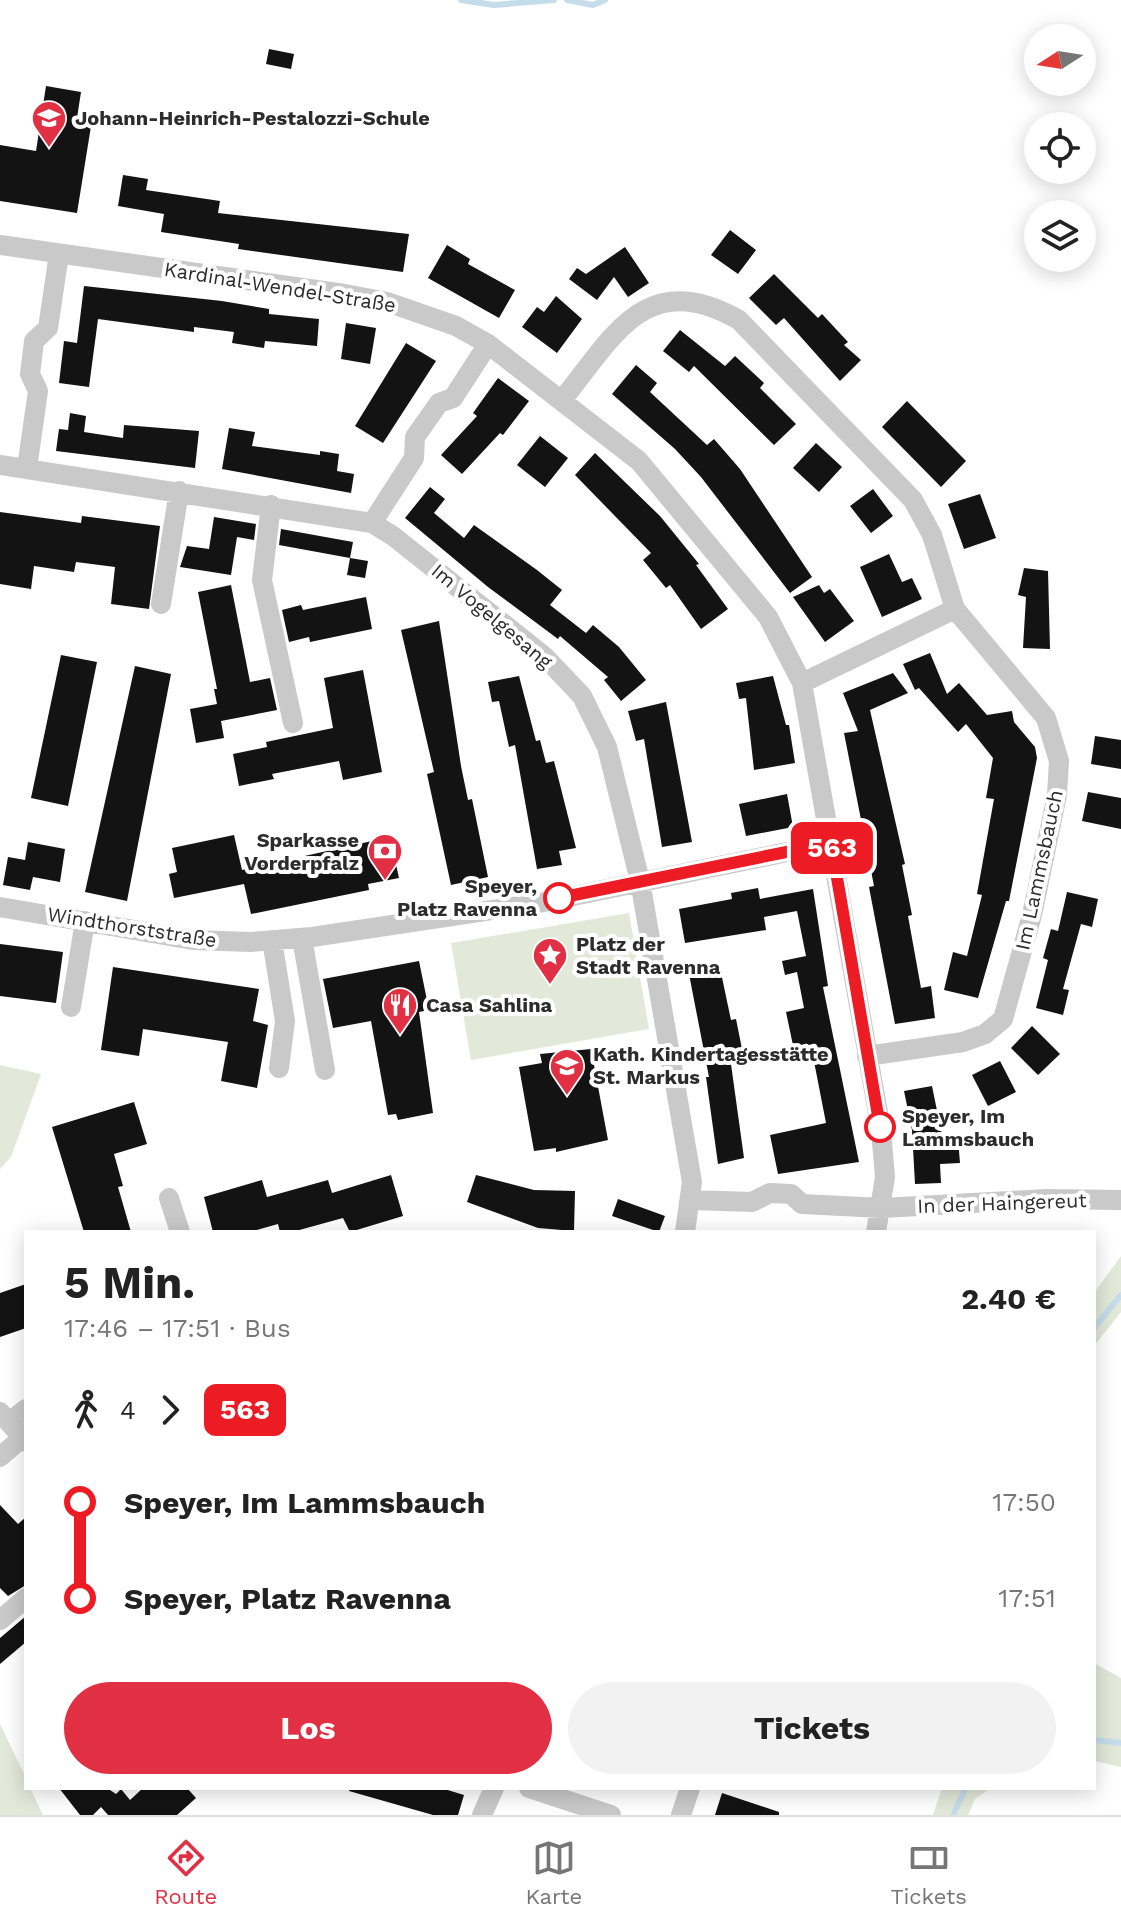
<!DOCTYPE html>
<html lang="de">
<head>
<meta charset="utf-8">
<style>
  body { margin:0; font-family:"Work Sans",sans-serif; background:#f2f2f2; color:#222; height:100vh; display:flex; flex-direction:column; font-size:30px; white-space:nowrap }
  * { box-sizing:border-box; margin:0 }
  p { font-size:26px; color:#767676 }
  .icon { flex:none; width:44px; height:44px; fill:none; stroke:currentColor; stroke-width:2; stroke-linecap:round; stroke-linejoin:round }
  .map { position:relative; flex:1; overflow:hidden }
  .side { position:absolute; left:24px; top:1230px; width:1072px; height:560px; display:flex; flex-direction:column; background:#fff; border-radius:0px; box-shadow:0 4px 20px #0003 }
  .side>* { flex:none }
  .badge { padding:0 16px; border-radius:12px; font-size:28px; line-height:52px }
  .needle { width:52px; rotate:258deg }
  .controls { position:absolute; left:1024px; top:24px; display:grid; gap:16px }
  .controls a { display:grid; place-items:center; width:72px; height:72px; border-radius:50%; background:#fff; box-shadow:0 4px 20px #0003; font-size:40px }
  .map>.badge { position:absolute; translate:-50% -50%; box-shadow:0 0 0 4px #fff }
  .legs { display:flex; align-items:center; gap:12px; height:88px; padding:0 40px; font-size:26px }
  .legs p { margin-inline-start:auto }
  .overview { display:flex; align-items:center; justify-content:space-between; height:136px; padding:0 40px }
  h1 { font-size:44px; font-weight:700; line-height:60px }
  .cta { display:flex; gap:16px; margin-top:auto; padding:16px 40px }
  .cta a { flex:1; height:92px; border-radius:48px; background:#e12f43; color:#fff; font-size:32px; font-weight:700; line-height:92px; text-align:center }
  .cta a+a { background:#f2f2f2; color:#222 }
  ul { padding:0 40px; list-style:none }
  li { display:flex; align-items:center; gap:28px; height:96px; font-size:30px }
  li i { display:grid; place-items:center; width:12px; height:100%; margin:0 10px; background:currentColor }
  li i::after { content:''; width:20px; height:20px; margin:-10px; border:6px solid; border-radius:50%; background:#fff }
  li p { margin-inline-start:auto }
  li:first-child i { background:linear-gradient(#0000 50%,currentColor 0) }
  li:last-child i { background:linear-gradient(currentColor 50%,#0000 0) }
  .tab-bar { display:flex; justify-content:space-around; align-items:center; height:112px; border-top:2px solid #e0e0e0; background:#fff; font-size:22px; color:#767676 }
  .tab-bar a { display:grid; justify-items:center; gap:4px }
  .tab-bar .selected { color:#e12f43 }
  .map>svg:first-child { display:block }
  .green { fill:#e2e9d9 }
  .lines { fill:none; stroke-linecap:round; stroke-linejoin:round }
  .stream { stroke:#c5ddea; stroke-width:6 }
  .building { fill:#131313 }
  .minor { stroke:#c9c9c9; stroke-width:20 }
  .line-1-casing { stroke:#fff; stroke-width:18 }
  .line-1 { stroke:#ec1b24; stroke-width:12 }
  .stop-1-dot { fill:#fff; stroke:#ec1b24; stroke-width:4 }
  .labels { text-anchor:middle; stroke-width:8; stroke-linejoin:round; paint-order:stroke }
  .poi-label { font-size:20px; font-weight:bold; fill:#2c2c2c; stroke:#fff; text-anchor:start }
  .street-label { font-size:20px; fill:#2c2c2c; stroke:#fff }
  .stop-label { font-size:20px; font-weight:bold; fill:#2c2c2c; stroke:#fff; text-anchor:end }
</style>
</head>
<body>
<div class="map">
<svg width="1121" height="1815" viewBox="0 0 1121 1815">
  <rect width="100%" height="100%" fill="#fff"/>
  <path class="green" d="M629,913L649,1029L471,1060L451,943Z
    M0,1065L41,1074L11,1157L0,1169Z
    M1121,1256V1312L1094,1346V1293Z
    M1094,1663L1121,1678V1767L1094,1761Z
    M0,1724L26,1778V1788H30L43,1815H0Z
    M942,1788H991L975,1799L968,1815H933Z"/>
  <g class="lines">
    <path class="stream" d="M461,0L494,5L554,0
      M567,0L593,5L605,0
      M1094,1328L1121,1295
      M1094,1740L1121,1743
      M953,1815L966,1788"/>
  </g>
  <path class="building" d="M269,49L294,54L291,69L266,64Z
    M46,86L81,92L77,118L92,120L77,213L0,201V145L36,151Z
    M123,175L148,179L146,190L220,201L218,213L409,234L403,272L238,249L239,244L161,232L164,214L118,206Z
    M730,230L756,250L738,274L711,255Z
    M447,245L470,259L468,264L515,290L499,318L428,278Z
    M625,247L649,283L628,297L614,277L597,300L569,279L577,268L586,274Z
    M774,274L818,318L822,314L848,342L844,345L861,360L840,381L784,318L776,325L749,298Z
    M84,286L222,301L269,309V314L319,319L317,346L265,341L264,348L232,343L234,332L194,327V332L98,319L89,387L59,383L64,341L77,343Z
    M556,296L582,319L557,353L522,327L537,307L544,312Z
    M346,323L376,328L370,364L341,359Z
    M680,330L725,366L735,356L764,383L760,388L796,424L774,445L694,366L689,372L663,351Z
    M406,343L436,361L383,443L355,426Z
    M636,365L657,383L650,392L707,445L714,439L740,469L812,577L790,593L701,477L675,449L612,394Z
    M498,378L529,401L503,435L500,433L462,474L441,455L477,416L473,413Z
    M907,401L966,461L941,487L882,427Z
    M70,413L86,416L84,432L123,438L124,425L199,431L195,468L56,451L59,429L68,430Z
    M229,428L255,432L252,446L320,455V451L339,454L337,471L354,474L351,493L222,469Z
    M540,436L568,458L545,487L517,465Z
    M816,443L842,467L819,492L793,468Z
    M595,453L660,516L699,564L696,565L728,609L701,629L670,585L666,588L643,560L651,553L575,475Z
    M430,487L445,499L434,513L464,538L474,525L537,570L562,590L550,605L586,633L593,625L619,647L646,680L621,701L604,680L608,677L560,636L558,639L488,587L405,518Z
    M873,489L893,516L871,533L850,506Z
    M980,494L996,538L964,549L948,504Z
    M0,512L81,523L82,516L160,526L149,609L111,604L115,567L76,562L74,572L34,566L31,589L0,584Z
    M214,517L256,524L254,540L237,537L231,575L180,567L187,546L209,549Z
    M281,529L353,542L350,558L279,545Z
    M889,554L902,582L912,578L922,599L882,617L860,567Z
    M350,558L368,561L365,578L347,575Z
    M1024,568L1048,571L1050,649L1023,648L1026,597L1018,595Z
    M231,585L250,682L270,678L277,710L221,721L224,738L196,743L190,709L217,704L214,689H217L198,592Z
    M819,585L824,593L830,589L854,621L825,642L793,597Z
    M366,597L372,629L310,642L309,637L289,642L282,610L301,605L303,610Z
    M439,621L461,766L468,800L472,799L488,877L451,885L427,774L434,772L401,630Z
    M930,653L947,694L959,683L987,715L1012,711L1014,722L1035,747L1037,758L1009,901H1006L978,998L944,990L953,952L967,956L982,895L977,894L994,799L986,798L993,758L966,724L958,732L919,688L915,690L903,664Z
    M61,655L97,662L68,806L31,798Z
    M135,666L171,674L127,901L85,892Z
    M363,670L382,772L343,780L339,761L272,774L274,779L239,786L233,754L267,747L266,742L333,728L324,678Z
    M893,673L908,693L870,710L905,864L902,865L912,915L908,916L921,988L931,986L935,1018L895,1024L869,887L874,886L844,733L858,731L843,693Z
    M519,676L536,741L540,740L546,763L554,761L576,848L559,851L562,865L537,869L515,745L509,747L499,701L492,702L488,682Z
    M773,676L786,725H789L795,763L754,770L746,698L739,699L736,683Z
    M666,702L692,842L662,847L644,739L636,741L628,711Z
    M1095,736L1121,740V769L1091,764Z
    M1088,792L1121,798V829L1082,821Z
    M787,794L793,827L746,836L739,804Z
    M234,835L242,870L390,837L399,878L368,884L369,890L251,914L244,884L174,898L169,874L177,872L172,848Z
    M28,842L65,849L60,882L33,877L30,890L3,885L8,857L25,860Z
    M758,888L760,899L813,889L828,986L823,987L859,1162L778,1174L770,1135L826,1123L811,1046L794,1050L786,1012L804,1008L797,972L785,975L782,961L806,956L797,911L764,917L766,930L685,943L679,909L732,899L731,893Z
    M1067,892L1098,899L1092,927L1081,924L1063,989L1069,990L1063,1015L1036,1008L1048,960L1043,958L1051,929L1058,931Z
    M0,944L63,952L56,1003L0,996Z
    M419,961L429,1010L419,1012L433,1113L398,1120L396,1114L388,1115L371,1021L333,1028L323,979Z
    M113,967L259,989L253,1021L268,1025L257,1088L221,1081L228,1042L143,1029L139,1056L101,1050Z
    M720,968L731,1020L736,1019L743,1054L730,1057L744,1158L718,1164L706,1077H709L689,974Z
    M1032,1026L1060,1054L1038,1075L1011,1048Z
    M591,1049L608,1140L556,1152V1148L534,1151L519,1067L542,1063L540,1054Z
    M1000,1061L1016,1092L988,1106L972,1075Z
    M932,1086L943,1140L958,1139L960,1163L940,1164L941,1183L915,1184L912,1130L904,1091Z
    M134,1102L147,1144L114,1154L123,1186L118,1187L131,1232H84L52,1127Z
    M391,1175L403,1216L350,1232L343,1218L292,1232H280L278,1224L250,1232H213L204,1197L262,1180L267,1197L328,1180L332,1193Z
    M476,1175L534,1190L575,1191L574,1231L538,1228L467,1202Z
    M618,1199L665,1216L659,1232L612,1216Z
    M26,1284V1328L0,1337V1293Z
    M0,1505L18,1524L26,1517V1585L8,1596L0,1588Z
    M26,1616V1642L0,1664V1638Z
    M59,1788H107L116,1794L121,1789L130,1800L143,1788H187L196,1798L177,1815H108L101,1807L93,1815H80Z
    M350,1788H441L464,1795L458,1815H433L349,1791Z
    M722,1793L779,1812V1815H715Z"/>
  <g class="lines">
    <path class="minor" d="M0,245L345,294L387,302L456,326L488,344L639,461L768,617L802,683L881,1130L885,1177L876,1232
      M562,400C614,336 646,267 739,320L913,500L932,535L955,609L1046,718L1059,761L1057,795L1032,915L1003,1019L985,1034L963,1042L867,1056
      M0,465L372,523L393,536L544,656L582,696L607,747L640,881L692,1182L685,1232
      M27,468L38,391L30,374L34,341L48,328L59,254
      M271,505L262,580L293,723
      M372,523L414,458L415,437L439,403L453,398L488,344
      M161,604L179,491
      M802,683L955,609
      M0,907L193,940L251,942L312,937L539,903L831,843
      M302,938L325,1070
      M272,940L285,1021L279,1068
      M71,1007L85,921
      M169,1198L180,1232
      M691,1200L752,1202L770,1193L791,1194L802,1204L882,1208L1046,1199L1121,1200
      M0,1412L26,1442
      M9,1422L26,1409
      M0,1457L22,1438
      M0,1620L26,1598
      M529,1788L611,1815
      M482,1815L494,1788
      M681,1815L690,1788"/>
  </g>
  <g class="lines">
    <g class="line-1-casing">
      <path id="line-1" d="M559,898L831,843L880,1127"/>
    </g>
    <use href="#line-1" class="line-1"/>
  </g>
  <defs>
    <g id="school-pin" transform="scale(1.8)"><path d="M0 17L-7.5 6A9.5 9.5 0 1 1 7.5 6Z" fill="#e12f43" stroke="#fff"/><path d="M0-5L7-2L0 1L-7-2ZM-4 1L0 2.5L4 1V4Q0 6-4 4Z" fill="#fff"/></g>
    <g id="bank-pin" transform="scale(1.8)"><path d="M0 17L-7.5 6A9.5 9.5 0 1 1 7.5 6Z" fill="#e12f43" stroke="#fff"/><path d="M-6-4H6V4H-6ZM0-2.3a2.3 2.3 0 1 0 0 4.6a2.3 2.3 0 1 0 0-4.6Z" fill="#fff"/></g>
    <g id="sight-pin" transform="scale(1.8)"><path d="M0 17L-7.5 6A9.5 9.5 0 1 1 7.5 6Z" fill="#e12f43" stroke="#fff"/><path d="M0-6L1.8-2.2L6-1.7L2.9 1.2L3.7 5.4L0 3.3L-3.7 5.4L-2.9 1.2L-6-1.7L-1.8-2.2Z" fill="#fff"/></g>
    <g id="restaurant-pin" transform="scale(1.8)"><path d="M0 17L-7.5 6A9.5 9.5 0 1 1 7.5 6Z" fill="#e12f43" stroke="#fff"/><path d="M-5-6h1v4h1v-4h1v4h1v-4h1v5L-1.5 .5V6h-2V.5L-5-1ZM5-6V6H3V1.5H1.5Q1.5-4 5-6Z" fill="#fff"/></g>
  </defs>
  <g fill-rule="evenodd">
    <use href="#school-pin" x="49" y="118"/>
    <use href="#bank-pin" x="385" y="851"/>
    <use href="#sight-pin" x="550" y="955"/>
    <use href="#restaurant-pin" x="400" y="1005"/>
    <use href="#school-pin" x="567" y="1066"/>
  </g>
  <g class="stop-1-dot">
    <circle cx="559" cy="898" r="14"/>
    <circle cx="880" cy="1127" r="14"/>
  </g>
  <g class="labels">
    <g class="poi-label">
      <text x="75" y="125">Johann-Heinrich-Pestalozzi-Schule</text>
      <text x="359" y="847" text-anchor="end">Sparkasse<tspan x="359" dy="23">Vorderpfalz</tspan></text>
      <text x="576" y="951">Platz der<tspan x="576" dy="23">Stadt Ravenna</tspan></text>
      <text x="426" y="1012">Casa Sahlina</text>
      <text x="593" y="1061">Kath. Kindertagesstätte<tspan x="593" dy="23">St. Markus</tspan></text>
    </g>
    <g class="street-label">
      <text transform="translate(280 287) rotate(9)" y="7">Kardinal-Wendel-Straße</text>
      <text transform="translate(492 616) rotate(40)" y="7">Im Vogelgesang</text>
      <text transform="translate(1039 870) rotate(-78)" y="7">Im Lammsbauch</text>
      <text transform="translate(132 927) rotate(9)" y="7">Windthorststraße</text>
      <text transform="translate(1002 1203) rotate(-2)" y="7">In der Haingereut</text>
    </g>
    <g class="stop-label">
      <text x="537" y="893">Speyer,<tspan x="537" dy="23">Platz Ravenna</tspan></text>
      <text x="902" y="1123" text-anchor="start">Speyer, Im<tspan x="902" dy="23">Lammsbauch</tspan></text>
    </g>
  </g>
</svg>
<div class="controls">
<a><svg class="needle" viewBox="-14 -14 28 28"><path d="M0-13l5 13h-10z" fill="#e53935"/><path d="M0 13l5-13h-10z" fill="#767676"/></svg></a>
<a><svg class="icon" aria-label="locate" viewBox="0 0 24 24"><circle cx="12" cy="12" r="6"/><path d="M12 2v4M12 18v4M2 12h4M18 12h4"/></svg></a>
<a><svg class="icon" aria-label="layers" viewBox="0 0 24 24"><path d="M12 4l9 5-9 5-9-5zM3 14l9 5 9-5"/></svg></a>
</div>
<b class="badge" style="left:832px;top:848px;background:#ec1b24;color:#fff">563</b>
<section class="side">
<div class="overview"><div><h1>5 Min.</h1><p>17:46 – 17:51 · Bus</p></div><b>2.40 €</b></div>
<div class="legs"><svg class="icon" aria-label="walk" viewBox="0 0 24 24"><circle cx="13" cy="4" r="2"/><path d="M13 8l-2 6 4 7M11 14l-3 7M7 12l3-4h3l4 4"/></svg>4<svg class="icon" aria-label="forward" viewBox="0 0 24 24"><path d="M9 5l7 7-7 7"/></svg><b class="badge" style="background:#ec1b24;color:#fff">563</b></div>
<ul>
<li><i style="color:#ec1b24"></i><b>Speyer, Im Lammsbauch</b><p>17:50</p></li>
<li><i style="color:#ec1b24"></i><b>Speyer, Platz Ravenna</b><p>17:51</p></li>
</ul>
<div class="cta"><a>Los</a><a>Tickets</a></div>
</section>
</div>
<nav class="tab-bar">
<a class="selected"><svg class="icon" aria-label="directions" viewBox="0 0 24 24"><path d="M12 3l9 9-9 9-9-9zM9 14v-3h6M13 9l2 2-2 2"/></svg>Route</a>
<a><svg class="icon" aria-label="map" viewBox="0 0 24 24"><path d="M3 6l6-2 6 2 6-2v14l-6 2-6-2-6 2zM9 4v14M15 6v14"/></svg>Karte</a>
<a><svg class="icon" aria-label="tickets" viewBox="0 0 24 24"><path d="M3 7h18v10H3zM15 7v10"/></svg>Tickets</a>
</nav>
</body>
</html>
